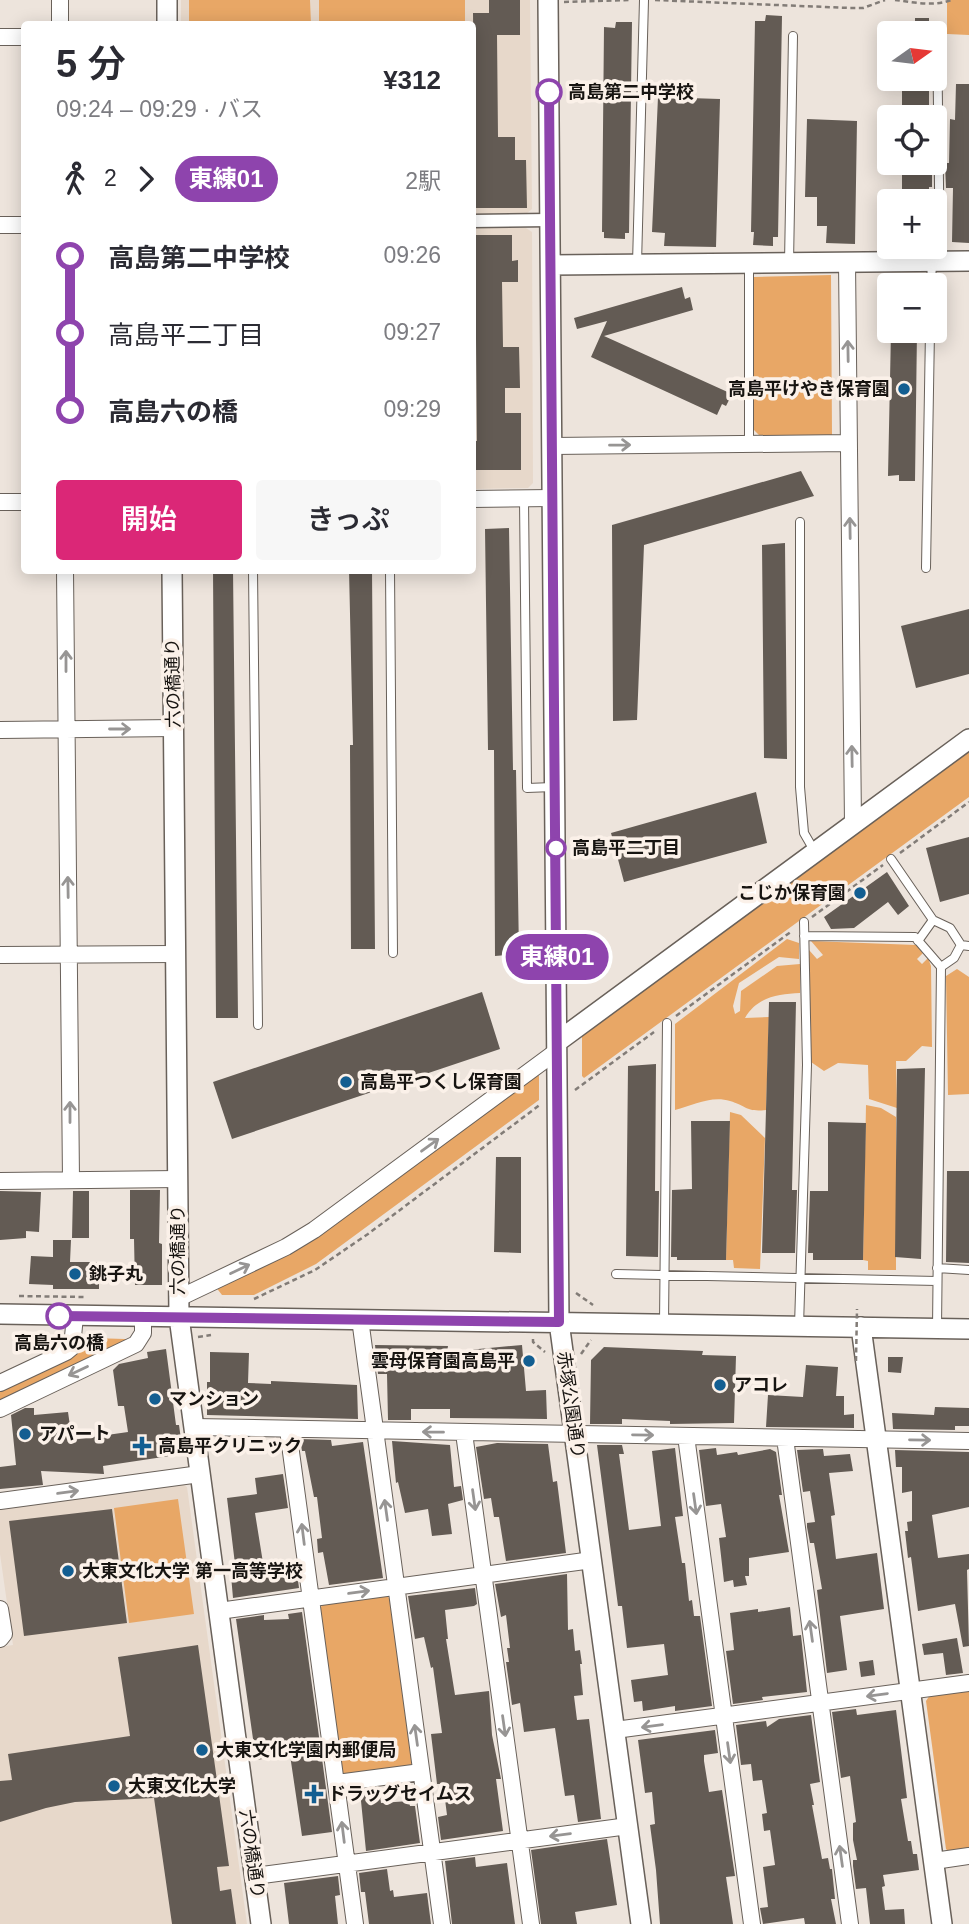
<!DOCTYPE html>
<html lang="ja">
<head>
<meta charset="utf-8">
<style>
  body { margin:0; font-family:Helvetica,"Noto Sans JP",sans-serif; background:#f7f7f7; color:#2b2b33; height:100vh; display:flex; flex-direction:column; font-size:26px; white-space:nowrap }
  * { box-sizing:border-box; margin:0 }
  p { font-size:23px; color:#7c7c81 }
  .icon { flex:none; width:38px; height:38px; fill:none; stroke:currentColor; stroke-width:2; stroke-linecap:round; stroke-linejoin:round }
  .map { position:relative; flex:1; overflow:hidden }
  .sheet { position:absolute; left:21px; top:21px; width:455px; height:553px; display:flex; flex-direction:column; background:#fff; border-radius:7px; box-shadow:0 4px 18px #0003 }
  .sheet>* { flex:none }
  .badge { padding:0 14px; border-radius:23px; font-size:24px; line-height:46px }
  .needle { width:46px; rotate:76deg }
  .controls { position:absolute; left:877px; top:21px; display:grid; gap:14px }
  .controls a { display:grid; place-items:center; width:70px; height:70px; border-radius:7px; background:#fff; box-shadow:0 4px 18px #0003; font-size:35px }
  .map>.badge { position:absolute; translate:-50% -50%; box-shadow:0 0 0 4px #fff }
  .legs { display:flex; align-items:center; gap:10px; height:77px; padding:0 35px; font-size:23px }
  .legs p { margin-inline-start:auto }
  .overview { display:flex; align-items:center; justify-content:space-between; height:119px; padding:0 35px }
  h1 { font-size:38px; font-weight:600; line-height:52px }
  .action { display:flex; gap:14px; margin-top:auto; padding:14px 35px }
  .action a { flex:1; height:80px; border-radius:7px; background:#db2777; color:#fff; font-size:28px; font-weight:600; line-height:80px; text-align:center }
  .action a+a { background:#f7f7f7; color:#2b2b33 }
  ul { padding:0 35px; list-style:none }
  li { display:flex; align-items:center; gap:24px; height:77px; font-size:26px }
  li i { display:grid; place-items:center; width:10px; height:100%; margin:0 9px; background:currentColor }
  li i::after { content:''; width:18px; height:18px; margin:-9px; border:5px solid; border-radius:50%; background:#fff }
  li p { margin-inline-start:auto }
  li:first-child i { background:linear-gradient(#0000 50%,currentColor 0) }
  li:last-child i { background:linear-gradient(currentColor 50%,#0000 0) }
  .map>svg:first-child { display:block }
  .built { fill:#e7d8ca }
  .green { fill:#e8a766 }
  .building { fill:#635b54 }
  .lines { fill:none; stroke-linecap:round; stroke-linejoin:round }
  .service-casing { stroke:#69615a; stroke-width:10 }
  .pedestrian-casing { stroke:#69615a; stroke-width:15 }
  .minor-casing { stroke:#69615a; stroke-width:18 }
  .tertiary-casing { stroke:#69615a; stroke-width:22 }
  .path { stroke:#827c77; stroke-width:2.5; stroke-dasharray:5 3.5; stroke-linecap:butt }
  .service { stroke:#fff; stroke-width:8 }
  .pedestrian { stroke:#fff; stroke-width:12 }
  .minor { stroke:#fff; stroke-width:16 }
  .tertiary { stroke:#fff; stroke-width:19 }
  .path-bridge { stroke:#827c77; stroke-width:2.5; stroke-dasharray:5 3.5; stroke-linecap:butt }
  .oneway { stroke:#979594 }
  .line-1-casing { stroke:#fff; stroke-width:16 }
  .line-1 { stroke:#8e44ad; stroke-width:10 }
  .stop-1-dot { fill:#fff; stroke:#8e44ad; stroke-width:3.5 }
  .poi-dot { fill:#135e91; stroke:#fbf1e9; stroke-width:2.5 }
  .labels { text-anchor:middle; stroke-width:7; stroke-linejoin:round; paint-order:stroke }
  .stop-label { font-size:18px; font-weight:bold; fill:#171411; stroke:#fbf1e9; text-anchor:start }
  .poi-label { font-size:18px; font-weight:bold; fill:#171411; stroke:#fbf1e9; text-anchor:start }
  .street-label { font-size:18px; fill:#171411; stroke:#fbf1e9 }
</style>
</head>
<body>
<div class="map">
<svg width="969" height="1924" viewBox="0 0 969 1924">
  <rect width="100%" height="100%" fill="#ede4dc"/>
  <path class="built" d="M181,0H530L532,209L526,214L473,215L472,24H181Z
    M472,228H526L532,232L533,483L528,488L473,489Z
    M181,1483L187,1487L247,1924H0V1647L13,1645L0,1554V1507Z"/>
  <path class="green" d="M189,0H310L311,24H189Z
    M319,0H465V24H319Z
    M947,0H969V35L947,34Z
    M831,275L832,435H759L754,430V277Z
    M969,748V797L584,1078L582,1076V1034Z
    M787,939L799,943V959L779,957L739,983L733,1006L735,1014L740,1011L741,991L777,966L800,964V993C778,994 757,997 745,1018L769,1017L766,1110C745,1112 747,1106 730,1101C712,1095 693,1105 675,1110V1024Z
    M811,941L916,945L923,953L917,959L922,964L928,958L931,966L932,1047L922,1046L906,1061H896L897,1108L869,1099L868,1065L838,1063L824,1071L811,1062L806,1049L809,950L817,959L823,955Z
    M957,969L969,977V1094L948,1095L946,976Z
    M535,1074L539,1076V1100L316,1264L254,1295H222L215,1286Z
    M866,1105L881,1108L896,1117V1270H868V1261L863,1260Z
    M730,1112L741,1115L765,1138L760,1269L734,1268L733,1260H726Z
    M92,1338L125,1339L129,1343L0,1404V1388L75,1353L80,1348L83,1342Z
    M178,1499L194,1614L129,1623L114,1508Z
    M386,1595L391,1600L413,1761L409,1768L349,1777L342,1773L320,1609L323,1603Z
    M969,1690V1851L951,1854L946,1849L926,1701L930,1695Z"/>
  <path class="building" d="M489,0H520V35H497L498,137H515V160H526L527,208H475L473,13H489Z
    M766,15L782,16L778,237H773V246L753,245L754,232H751L755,21H765Z
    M915,18H929V22L945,23V33L942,26L938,24L932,26L930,33H902V21L915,22Z
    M616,22H632L629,233H625V239L604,238V232H602L604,27L615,28Z
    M902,79H929V117H902Z
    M956,84H969V243L952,242L953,188H946L945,163H949L950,119L955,120Z
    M658,97L720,99L716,247L664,246L665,233L652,232Z
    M807,119L857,121L855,244L826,243L827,226H817V197H805Z
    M902,163H932V187H929V201H902Z
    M475,235H512V261L518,260V282H502L503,347H519L520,388H505V413H521V470H472V441H477Z
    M682,287L685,299L690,297L693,310L604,336L732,394L726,406L722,404L717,415L591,357L607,321L577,329L574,318Z
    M891,331H917L915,481H899V475L888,476Z
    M801,471L814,496L644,545L637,720L613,721L612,525Z
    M509,528L513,770H516L519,954L495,956L494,750H488L485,529Z
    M785,543L787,759L764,758L762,545Z
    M213,570H233L238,1018H216Z
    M349,570H372L375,949H351L350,745H353Z
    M969,609V674L916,688L901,626Z
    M756,792L767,843L624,882L611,833Z
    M969,837V894L940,902L926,848Z
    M887,872L909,906L898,915L888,902L854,928L831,929L824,917Z
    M482,992L500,1049L232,1139L213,1082Z
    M769,1002H796L792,1190H797L795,1253H762Z
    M656,1064L655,1191H659L658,1257L626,1256L628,1066Z
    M925,1068L921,1259L895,1257L897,1069Z
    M691,1121H730L726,1260H677V1257H671L672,1190L692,1189Z
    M828,1122L866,1123L863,1260H813V1253H808L810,1191H828Z
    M496,1157H521V1253L494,1252Z
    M947,1171H969V1263L946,1262Z
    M130,1190H160L159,1243L162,1244V1285H135L134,1239H130Z
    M0,1191L41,1192L39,1232L26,1231V1238L0,1240Z
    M73,1191H89V1238H72Z
    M53,1240H71L70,1262H99V1289H53V1285L29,1284L31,1256L53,1257Z
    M375,1345L448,1346L447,1352L522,1345L526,1391L546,1390L547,1419L450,1418V1409H411V1420H388L387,1374H378Z
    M604,1347L703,1351L702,1355L736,1356L734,1423L670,1424V1421L622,1419V1424H590L591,1360Z
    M166,1349L176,1425H179L183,1454L103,1466L104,1474L41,1471L43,1485L0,1489V1467L16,1465L11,1415L25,1408H34V1415L68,1412L72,1440L128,1432L124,1406H118L113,1370L119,1364L148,1358L147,1352Z
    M210,1352L249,1353L248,1383L271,1384V1381L357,1385L358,1419L207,1415V1382H210Z
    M888,1357H903L901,1373L888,1372Z
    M806,1365L838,1367L836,1396H844V1415L854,1414V1428L766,1427L768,1395L803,1397Z
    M935,1407L969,1408V1426H955V1430L893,1429L892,1413L934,1415Z
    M300,1439L331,1440L332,1446L363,1442L383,1578L329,1585L323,1552L318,1553L317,1539L322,1538L317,1497H314L305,1451H302Z
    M392,1441L450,1445L454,1487L461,1486L463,1500L448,1504L452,1534L432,1536L428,1509L405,1513L398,1482L396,1483Z
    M497,1443L548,1444L553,1482L557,1481L566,1553L506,1561L499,1517H494L491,1498L484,1499L476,1447Z
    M597,1445H622L624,1454H619L629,1530L661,1526L652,1451L675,1448L683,1516L675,1517L682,1563H685L689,1601L692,1600L694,1616H700L712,1706L675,1711V1706L643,1711L642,1701L634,1702L631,1680L668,1675L664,1644L627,1648L622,1606H618Z
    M716,1448L717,1455L737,1452L738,1455L770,1449L776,1452L782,1495H779L789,1552L749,1558V1576H745L747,1585L734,1587L733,1580L724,1582L719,1538L726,1537L721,1504L706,1506L699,1450Z
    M823,1449L824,1456L850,1454L853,1471L829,1473L835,1515L831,1516L836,1559L877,1553L884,1609L840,1616L847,1670L827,1673L817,1590L822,1589L814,1543H810L807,1527V1523L815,1522L810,1491L803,1492L797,1450Z
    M895,1450L969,1452V1507L932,1515L938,1558L969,1554V1569L967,1570L969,1646L963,1647L955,1604L918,1611L911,1557L908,1558L905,1531H908L907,1522L912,1521V1491L902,1493V1467H896Z
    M283,1474L288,1508L255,1513L264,1569L296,1565L299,1588L233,1598L230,1564H235L227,1498L257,1494L255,1478Z
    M112,1509L127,1623L24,1636L9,1521Z
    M567,1574L568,1630L573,1629L575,1651L580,1650L582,1664H580L583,1695L574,1696L577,1720L589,1719L601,1819L578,1822L574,1795L565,1796L555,1728L524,1732L520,1703L512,1705L506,1662H509L507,1648H510L506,1615L501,1617L495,1584Z
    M475,1588L477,1604L474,1606L445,1610L448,1639H446L455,1695L489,1691L492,1735L501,1779H496L503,1831L441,1840L438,1817L447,1815L443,1784H437L431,1734L442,1733L433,1667L431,1668L424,1637L415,1639L408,1596Z
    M790,1607L793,1636L801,1635L807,1692L762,1697L763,1700L733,1704L726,1651L734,1650L730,1613L758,1609V1612Z
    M302,1612L332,1832L302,1836L290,1755L256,1760L236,1619L264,1615V1620L289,1619L288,1614Z
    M957,1638L963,1673L946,1675L943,1653L924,1655L922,1644Z
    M198,1645L229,1866L217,1867L220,1891L231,1889L236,1924H172L154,1798L75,1802L46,1808L0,1822V1781L12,1780L8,1754L130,1736L118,1657Z
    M873,1660L875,1675L861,1677L859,1662Z
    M856,1709L857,1715L896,1710L907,1798L901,1799L908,1841H911L913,1854H917L919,1870L883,1875L885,1886L882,1887L885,1910L904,1909L905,1924H870L866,1888L856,1889L853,1866V1860H857L853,1840V1823L856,1822L850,1776L841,1778L832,1712Z
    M811,1715L820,1782L810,1784L814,1805H812L822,1859L828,1858L830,1869H832L835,1899H831L836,1924H805L804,1918L763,1924L760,1908L768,1907L763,1867L775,1865L770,1830L764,1831L762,1814L767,1813L762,1780L753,1781L751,1764L741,1765L736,1725L766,1721L767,1727L779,1719Z
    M715,1730L718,1753L704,1755V1761L709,1792L722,1790L735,1876L726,1877L733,1924H660L656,1870L650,1825L655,1824L652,1792L645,1793L638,1740Z
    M379,1788L381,1803L409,1801L410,1806H415L420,1843L366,1851L360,1791Z
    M607,1839L617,1905L575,1912L577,1924H541L531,1850Z
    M475,1857L476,1867L507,1863L515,1924H452L445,1861Z
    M387,1869L390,1891L393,1890L394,1897L427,1893L431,1924H369L365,1892H361L359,1873Z
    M338,1876L340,1895L335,1896L338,1924H289L284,1883Z"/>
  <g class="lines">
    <g class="service-casing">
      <path id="service" d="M937,30L940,261
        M749,263V444
        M789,263L793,36
        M637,264L644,0
        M931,285L932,261
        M524,499L527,788L553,787
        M800,522V787L804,833L815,852
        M926,568L930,331
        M253,570L258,1025
        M390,570L393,953
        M891,859L933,920L918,941
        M933,920L950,928L961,945
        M804,936L915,937L941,967L937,1328
        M941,967L954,958L961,945L969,946
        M937,1268L969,1270
        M616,1274L937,1281
        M664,1324L667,1023
        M799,1326L807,1065L804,922"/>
    </g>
    <g class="pedestrian-casing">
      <path id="pedestrian" d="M472,221L550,220"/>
    </g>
    <g class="minor-casing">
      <path id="minor" d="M60,0V24
        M0,37H24
        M0,225H24
        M847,262L853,824
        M552,446L849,443
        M472,499L552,498
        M0,502H24
        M65,570L71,1180
        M0,730L174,728
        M0,955L176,954
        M0,1181L178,1179
        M179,1298L286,1247L314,1230L557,1051
        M360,1319L442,1924
        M0,1383L66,1352L72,1347L75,1316
        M0,1409L136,1344L143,1333V1317
        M194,1427L969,1441
        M288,1430L355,1924
        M464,1433L531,1924
        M686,1436L752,1924
        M785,1438L850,1924
        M0,1501L200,1474
        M0,1609L4,1634L0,1639
        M219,1611L592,1560
        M615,1730L969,1683
        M337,1783L421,1772
        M934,1861L969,1856
        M255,1876L628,1826"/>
    </g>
    <g class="tertiary-casing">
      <path id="tertiary" d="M167,0V24
        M548,0L559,1322L641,1924
        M551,265L969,261
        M172,570L179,1317L261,1924
        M557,1042L969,739
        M0,1314L969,1329
        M861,1327L942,1924"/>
    </g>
    <path class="path" d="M655,0L850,8H863L885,0
      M895,0C913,2 934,7 951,0
      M564,2L631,0
      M900,853L969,802
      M812,917L883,865
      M676,1016L792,931
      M575,1090L654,1032
      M576,1293L593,1305
      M19,1296L86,1297
      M254,1299L315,1270L368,1234L541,1104
      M198,1337L211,1335
      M533,1339V1342L545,1352
      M581,1354L591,1340"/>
    <use href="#service" class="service"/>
    <use href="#pedestrian" class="pedestrian"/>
    <use href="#minor" class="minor"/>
    <use href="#tertiary" class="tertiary"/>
    <path class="path-bridge" d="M856,1361L857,1309"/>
  </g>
  <defs><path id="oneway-shaft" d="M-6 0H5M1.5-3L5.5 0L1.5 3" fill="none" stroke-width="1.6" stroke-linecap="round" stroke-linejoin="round" transform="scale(1.75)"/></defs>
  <g class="oneway">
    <use href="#oneway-shaft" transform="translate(848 351) rotate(-91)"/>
    <use href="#oneway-shaft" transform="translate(620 445) rotate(-1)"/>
    <use href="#oneway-shaft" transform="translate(850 528) rotate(-91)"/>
    <use href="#oneway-shaft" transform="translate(66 661) rotate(-90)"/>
    <use href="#oneway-shaft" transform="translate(120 729)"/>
    <use href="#oneway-shaft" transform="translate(852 756) rotate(-91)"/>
    <use href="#oneway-shaft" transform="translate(68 887) rotate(-91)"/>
    <use href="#oneway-shaft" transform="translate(70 1112) rotate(-90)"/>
    <use href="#oneway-shaft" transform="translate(430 1145) rotate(-36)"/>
    <use href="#oneway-shaft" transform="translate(240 1269) rotate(-26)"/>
    <use href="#oneway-shaft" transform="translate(78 1371) rotate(155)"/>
    <use href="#oneway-shaft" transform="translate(433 1432) rotate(-179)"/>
    <use href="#oneway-shaft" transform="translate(643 1435) rotate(1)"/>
    <use href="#oneway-shaft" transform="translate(920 1440) rotate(1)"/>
    <use href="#oneway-shaft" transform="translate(68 1492) rotate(-8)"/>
    <use href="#oneway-shaft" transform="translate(474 1500) rotate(82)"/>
    <use href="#oneway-shaft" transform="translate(695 1504) rotate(82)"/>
    <use href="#oneway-shaft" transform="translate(386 1510) rotate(-98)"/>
    <use href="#oneway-shaft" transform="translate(303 1534) rotate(-97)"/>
    <use href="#oneway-shaft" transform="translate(359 1592) rotate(-8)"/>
    <use href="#oneway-shaft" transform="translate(811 1631) rotate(-98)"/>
    <use href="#oneway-shaft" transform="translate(877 1695) rotate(172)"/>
    <use href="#oneway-shaft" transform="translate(504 1726) rotate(82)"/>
    <use href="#oneway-shaft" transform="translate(652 1726) rotate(173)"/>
    <use href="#oneway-shaft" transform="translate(416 1735) rotate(-98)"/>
    <use href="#oneway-shaft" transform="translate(729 1753) rotate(82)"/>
    <use href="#oneway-shaft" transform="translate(343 1832) rotate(-97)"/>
    <use href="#oneway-shaft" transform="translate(560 1835) rotate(173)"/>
    <use href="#oneway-shaft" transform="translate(841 1856) rotate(-98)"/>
  </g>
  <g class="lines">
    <g class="line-1-casing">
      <path id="line-1" d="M59,1316L559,1322L549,92"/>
    </g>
    <use href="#line-1" class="line-1"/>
  </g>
  <g class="stop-1-dot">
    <circle cx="549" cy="92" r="12"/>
    <circle cx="556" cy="848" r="9"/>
    <circle cx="59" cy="1316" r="12"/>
  </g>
  <g class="poi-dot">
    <circle cx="904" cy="389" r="7"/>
    <circle cx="860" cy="893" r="7"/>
    <circle cx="346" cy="1082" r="7"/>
    <circle cx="75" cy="1274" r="7"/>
    <circle cx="529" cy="1361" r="7"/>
    <circle cx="720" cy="1385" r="7"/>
    <circle cx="155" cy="1399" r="7"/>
    <circle cx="25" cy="1434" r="7"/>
    <path d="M138.5 1435.5h7v7h7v7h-7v7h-7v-7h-7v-7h7z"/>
    <circle cx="68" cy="1571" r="7"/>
    <circle cx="202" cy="1750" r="7"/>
    <circle cx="114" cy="1786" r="7"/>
    <path d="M310.5 1783.5h7v7h7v7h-7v7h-7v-7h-7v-7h7z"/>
  </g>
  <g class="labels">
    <g class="stop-label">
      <text x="568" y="98">高島第二中学校</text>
      <text x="572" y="854">高島平二丁目</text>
      <text x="59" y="1349" text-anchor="middle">高島六の橋</text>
    </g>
    <g class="poi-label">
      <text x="890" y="395" text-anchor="end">高島平けやき保育園</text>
      <text x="846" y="899" text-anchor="end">こじか保育園</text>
      <text x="360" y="1088">高島平つくし保育園</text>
      <text x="89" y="1280">銚子丸</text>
      <text x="515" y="1367" text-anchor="end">雲母保育園高島平</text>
      <text x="734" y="1391">アコレ</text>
      <text x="169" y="1405">マンション</text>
      <text x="39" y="1440">アパート</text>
      <text x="158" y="1452">高島平クリニック</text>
      <text x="82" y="1577">大東文化大学 第一高等学校</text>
      <text x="216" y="1756">大東文化学園内郵便局</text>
      <text x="128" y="1792">大東文化大学</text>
      <text x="328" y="1800">ドラッグセイムス</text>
    </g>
    <g class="street-label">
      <text transform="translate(173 683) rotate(-91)" y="6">六の橋通り</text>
      <text transform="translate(178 1250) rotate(-90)" y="6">六の橋通り</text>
      <text transform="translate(571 1405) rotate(82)" y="6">赤塚公園通り</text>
      <text transform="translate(252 1854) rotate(82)" y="6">六の橋通り</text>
    </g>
  </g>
</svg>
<div class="controls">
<a><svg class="needle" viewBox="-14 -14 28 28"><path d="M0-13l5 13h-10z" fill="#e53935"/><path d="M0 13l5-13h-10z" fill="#7c7c81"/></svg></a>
<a><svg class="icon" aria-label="locate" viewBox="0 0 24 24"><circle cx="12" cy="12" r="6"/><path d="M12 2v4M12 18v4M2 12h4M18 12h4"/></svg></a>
<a>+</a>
<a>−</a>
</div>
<b class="badge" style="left:557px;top:957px;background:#8e44ad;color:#fff">東練01</b>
<section class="sheet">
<div class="overview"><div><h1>5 分</h1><p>09:24 – 09:29 · バス</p></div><b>¥312</b></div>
<div class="legs"><svg class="icon" aria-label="walk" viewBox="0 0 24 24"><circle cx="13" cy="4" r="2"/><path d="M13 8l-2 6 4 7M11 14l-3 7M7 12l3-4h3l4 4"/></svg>2<svg class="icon" aria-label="forward" viewBox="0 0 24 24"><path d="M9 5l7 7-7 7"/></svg><b class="badge" style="background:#8e44ad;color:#fff">東練01</b><p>2駅</p></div>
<ul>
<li><i style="color:#8e44ad"></i><b>高島第二中学校</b><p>09:26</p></li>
<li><i style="color:#8e44ad"></i><span>高島平二丁目</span><p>09:27</p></li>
<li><i style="color:#8e44ad"></i><b>高島六の橋</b><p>09:29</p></li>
</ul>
<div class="action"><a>開始</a><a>きっぷ</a></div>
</section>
</div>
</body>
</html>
